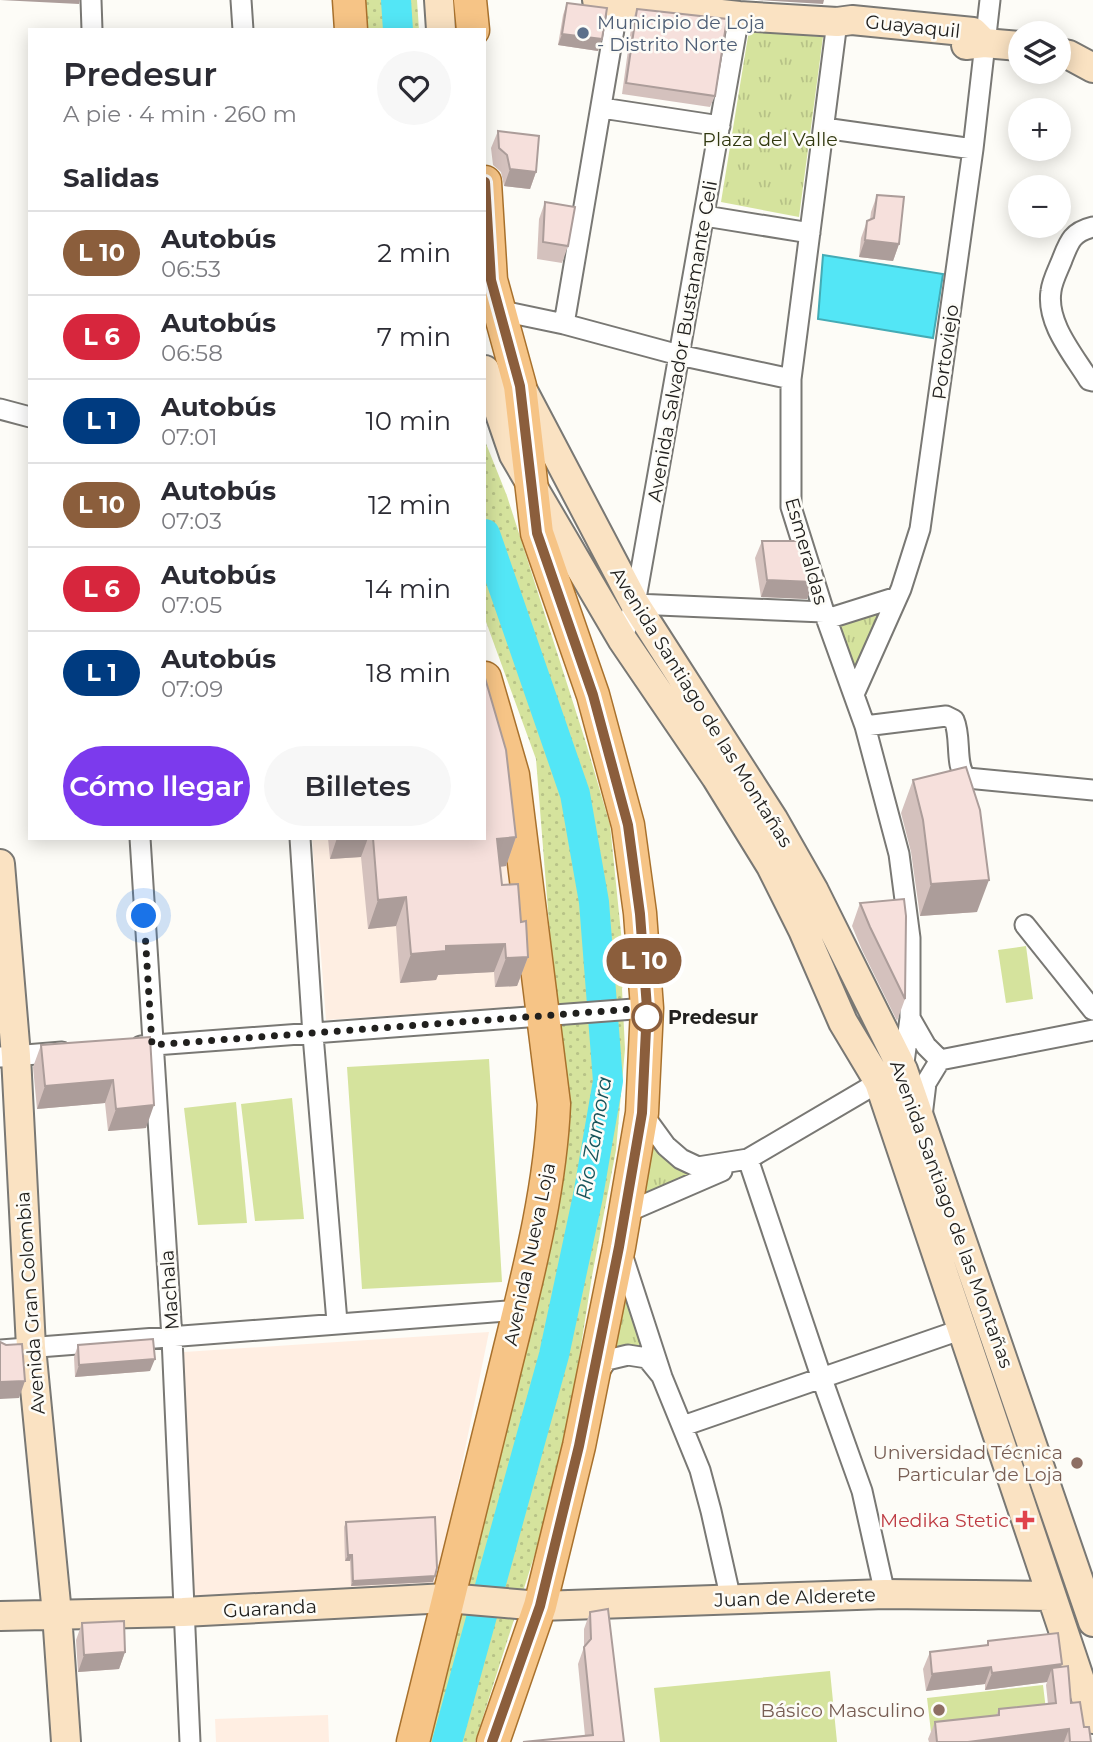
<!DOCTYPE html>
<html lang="es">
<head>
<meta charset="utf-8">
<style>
  body { margin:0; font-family:Montserrat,sans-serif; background:#f7f7f7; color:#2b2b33; height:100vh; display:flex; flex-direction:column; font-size:26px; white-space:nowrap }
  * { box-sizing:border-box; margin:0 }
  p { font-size:23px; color:#7c7c81 }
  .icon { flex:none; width:38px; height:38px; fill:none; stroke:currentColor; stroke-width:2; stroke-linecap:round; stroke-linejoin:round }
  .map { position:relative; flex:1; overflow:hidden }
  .sheet { position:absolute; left:28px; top:28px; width:458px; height:812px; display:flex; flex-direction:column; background:#fff; border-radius:0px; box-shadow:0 4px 18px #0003 }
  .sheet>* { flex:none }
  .badge { padding:0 14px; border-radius:23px; font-size:24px; line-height:46px }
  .controls { position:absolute; left:1008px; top:21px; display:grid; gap:14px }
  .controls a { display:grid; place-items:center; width:63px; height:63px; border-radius:50%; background:#fff; box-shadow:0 4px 18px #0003; font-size:35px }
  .you { position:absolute; width:35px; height:35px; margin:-18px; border:5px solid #fff; border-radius:50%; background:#1a73e8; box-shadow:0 0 0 10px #1a73e833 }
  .map>.badge { position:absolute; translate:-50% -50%; box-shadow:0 0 0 4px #fff }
  h2 { padding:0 35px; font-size:26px; line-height:63px }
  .round { display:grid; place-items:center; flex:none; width:74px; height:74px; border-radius:37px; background:#f7f7f7 }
  .summary { display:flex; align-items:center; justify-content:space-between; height:119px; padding:0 35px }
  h1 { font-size:33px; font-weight:600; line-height:52px }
  .cta { display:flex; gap:14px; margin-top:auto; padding:14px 35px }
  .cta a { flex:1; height:80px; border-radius:42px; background:#7c3aed; color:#fff; font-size:28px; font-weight:600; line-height:80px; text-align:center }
  .cta a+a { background:#f7f7f7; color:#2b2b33 }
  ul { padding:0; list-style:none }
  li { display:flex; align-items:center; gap:21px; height:84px; padding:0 35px; border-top:2px solid #e1e1e2 }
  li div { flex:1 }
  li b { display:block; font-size:26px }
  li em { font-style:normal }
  li .badge { min-width:77px; font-weight:700; text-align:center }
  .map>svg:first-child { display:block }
  .commercial { fill:#ffeee2 }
  .medical { fill:#feeee2 }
  .grass { fill:url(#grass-dots) }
  .park { fill:url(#park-tufts) }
  .garden { fill:#d5e39d }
  .water { fill:#53e6f6; stroke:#44abb5; stroke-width:2 }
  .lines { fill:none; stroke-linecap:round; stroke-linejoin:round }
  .river { stroke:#53e6f6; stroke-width:30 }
  .street-casing { stroke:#797874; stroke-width:23 }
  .secondary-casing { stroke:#797874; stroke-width:32 }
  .primary-casing { stroke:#a8712d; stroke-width:35 }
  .street { stroke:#fff; stroke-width:19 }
  .secondary { stroke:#fae2c2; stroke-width:28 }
  .primary { stroke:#f6c486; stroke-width:32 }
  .wall { fill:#d4c1bd }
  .shaded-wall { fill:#ac9d9a }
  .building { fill:#f6e0dc; stroke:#ac9d9a; stroke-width:2 }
  .line-casing { stroke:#fff; stroke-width:16 }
  .line { stroke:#8b5e3c; stroke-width:10 }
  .walk { stroke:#21201e; stroke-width:7; stroke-dasharray:0 12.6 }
  .service-dot { fill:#5c6f8a; stroke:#fdfcf7; stroke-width:2.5 }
  .stop-dot { fill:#fff; stroke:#8b5e3c; stroke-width:3.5 }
  .education-dot { fill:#8d6e63; stroke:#fdfcf7; stroke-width:2.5 }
  .health-dot { fill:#e0444e; stroke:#fdfcf7; stroke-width:2.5 }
  .labels { text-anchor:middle; stroke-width:5; stroke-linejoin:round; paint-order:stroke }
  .service-label { font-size:19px; fill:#4e5e75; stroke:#fdfcf7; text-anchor:start }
  .street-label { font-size:19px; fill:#21201e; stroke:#fdfcf7 }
  .park-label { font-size:19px; fill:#31380f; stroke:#fdfcf7 }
  .stop-label { font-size:19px; font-weight:bold; fill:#21201e; stroke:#fdfcf7; text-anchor:start }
  .education-label { font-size:19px; fill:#785e54; stroke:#fdfcf7; text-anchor:end }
  .health-label { font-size:19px; fill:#be3a42; stroke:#fdfcf7; text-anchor:end }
  .water-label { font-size:21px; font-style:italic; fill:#16545b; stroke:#fdfcf7 }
</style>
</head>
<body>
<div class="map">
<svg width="1093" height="1742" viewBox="0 0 1093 1742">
  <defs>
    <pattern id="grass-dots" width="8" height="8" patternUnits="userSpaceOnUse" patternTransform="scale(1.75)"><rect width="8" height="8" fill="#d5e39d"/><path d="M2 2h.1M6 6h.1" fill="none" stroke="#b7c287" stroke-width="1.8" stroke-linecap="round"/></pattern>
    <pattern id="park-tufts" width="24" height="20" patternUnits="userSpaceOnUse" patternTransform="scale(1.75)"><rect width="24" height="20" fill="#d5e39d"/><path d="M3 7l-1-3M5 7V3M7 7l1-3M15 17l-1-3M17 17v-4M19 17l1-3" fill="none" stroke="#b7c287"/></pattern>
  </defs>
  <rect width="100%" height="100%" fill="#fdfcf7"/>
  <path class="commercial" d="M489,1332L436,1591L191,1602L184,1352Z
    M328,1715L329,1742H216L215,1719Z"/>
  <path class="medical" d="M485,699L535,1006L326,1020L312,838H485Z"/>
  <path class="grass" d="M362,0H417L419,30H364Z
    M485,441L507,496L586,743L610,825L625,972L622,989L625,1049L616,1150L592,1276L561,1472L475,1742H422L475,1529L557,1024L536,759L485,619Z"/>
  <path class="park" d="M749,30L823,37L799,217L721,202Z
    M897,597L855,692L827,619Z
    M655,1132L717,1173L625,1213Z
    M619,1247L647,1358L607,1360Z"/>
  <path class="garden" d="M1026,946L1033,999L1006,1003L998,950Z
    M489,1059L502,1282L362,1289L347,1067Z
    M292,1098L304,1219L255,1221L241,1104Z
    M236,1102L247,1223L198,1225L184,1108Z
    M830,1671L837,1742H660L654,1688Z
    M1043,1685L1047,1718L931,1732L927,1698Z"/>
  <path class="water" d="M823,255L943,274L933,338L818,319Z"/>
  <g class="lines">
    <path class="river" d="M396,0L398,30
      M447,1742L554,1355L588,1196L608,1081L594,902L575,794L485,534"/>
    <g class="street-casing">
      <path id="street" d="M91,0L92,30
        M241,0L243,30
        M602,108L720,126
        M824,128L973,149
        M705,216L810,233
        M1093,227C1072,232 1069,242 1062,260C1058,270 1052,281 1051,291C1046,323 1073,354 1089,380L1093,381
        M493,309L564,324L679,355L791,379
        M564,324L619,0
        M0,409L30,417
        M635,604L824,612
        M827,619L897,597
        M622,639L635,604L739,16
        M855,692L901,589L920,529L973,149L990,0
        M865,726L946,716L954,720C962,738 954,767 967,778L1093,790
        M140,838L172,1338L190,1742
        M300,838L313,1035L337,1322
        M1025,925L1093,1010
        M910,1018L926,1046L940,1060
        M141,1046L647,1008
        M0,1057L62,1052
        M642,1113L666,1146L681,1159L698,1167L748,1159L879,1082L903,1070L910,1018V938L899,854L865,726L824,612L791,507V379L837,22
        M922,1116L926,1083L940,1060L1093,1030
        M748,1159L822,1379L862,1491L885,1594
        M625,1213L722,1171
        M621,1251L662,1377L700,1470L711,1511L731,1600
        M0,1350L519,1310
        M595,1377L607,1360L628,1355L647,1358L660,1374
        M683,1426L960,1330"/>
    </g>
    <g class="secondary-casing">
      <path id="secondary" d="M439,0L441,30
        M597,0L739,16L837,22L852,20L973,32L984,43
        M966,45L984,43L1020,46
        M1059,53L1069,55L1093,68
        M485,370L514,455L622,639L716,777L771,866L803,930L843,1022L879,1082L1093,1719
        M523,391L635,604L773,819L814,891L903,1070L1093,1622
        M0,864L16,1056L31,1347L57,1614L66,1742
        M0,1616L183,1612L447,1598L540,1606L885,1594L1050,1596"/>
    </g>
    <g class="primary-casing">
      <path id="primary" d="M349,0L351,30
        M470,0L473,30
        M485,182L491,280L520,386L537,533L593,695L628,825L640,913L647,1008L642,1113L619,1247L579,1446L540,1606L493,1742
        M413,1742C442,1623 471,1504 501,1385C523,1293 550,1199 554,1104L513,775L485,678"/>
    </g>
    <use href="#street" class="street"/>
    <use href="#secondary" class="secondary"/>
    <use href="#primary" class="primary"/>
  </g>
  <path class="wall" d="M567,3L602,39L598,51L558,45L563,15Z
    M637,9L715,96L710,107L622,94L632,21Z
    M498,131L536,172L530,189L504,186L501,172L493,165L491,148Z
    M877,195L899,244L893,261L859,257L861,238L867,221L870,220L871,212Z
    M545,202L568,246L562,263L537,259L539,219Z
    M762,541L813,582L807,599L761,597L755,558Z
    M913,780L977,912L920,916L911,852L901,813Z
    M516,837L506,866L500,867L502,885L521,922L528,957L517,986L495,987L494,972L438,975L436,980L400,983L396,926L368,929L361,857L330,859L328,838H485Z
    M860,903L905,999L897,1021L862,950L852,926Z
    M150,1037L146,1128L108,1131L105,1103L37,1109L33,1067L41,1045Z
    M78,1345L150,1371L75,1377L74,1357Z
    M346,1522L433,1582L351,1586L350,1561H345L344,1527Z
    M590,1612L624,1742L585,1736L578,1664L584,1647V1629Z
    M82,1623L125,1652L119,1669L78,1672L76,1640Z
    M988,1641L1062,1664L1061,1667L1071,1703L1091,1742H929L928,1739L935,1722L996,1715L999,1709L1048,1704L1046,1685L1047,1682L985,1690V1684L926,1691L923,1669L930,1652L986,1646Z"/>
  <path class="shaded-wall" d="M0,0H80L79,4Z
    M757,0H824L823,4Z
    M562,34L602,39L598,51L558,45Z
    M510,169L536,172L530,189L504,186Z
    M865,240L899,244L893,261L859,257Z
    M767,580L813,582L807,599L761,597Z
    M516,837L506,866L487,868L497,839Z
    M337,838H368L361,857L330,859Z
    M989,880L977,912L920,916L931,884Z
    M406,897L396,926L368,929L378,900Z
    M505,944L494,972L438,975L436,980L400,983L411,954L446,946Z
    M528,957L517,986L495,987L506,958Z
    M113,1080L105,1103L37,1109L45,1086Z
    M154,1105L146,1128L108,1131L116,1109Z
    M155,1359L150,1371L75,1377L79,1365Z
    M25,1381L19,1398L0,1399V1382Z
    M348,1555H352L350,1561H345Z
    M435,1576L433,1582L351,1586L353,1581Z
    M125,1652L119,1669L78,1672L84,1655Z
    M1062,1664L1056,1681L1052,1668L1047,1682L985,1690L992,1673Z
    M991,1667L985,1684L926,1691L932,1674Z
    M1069,1729L1064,1742H968Z"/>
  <path class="building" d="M567,3L607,8L602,39L562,34Z
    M637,9L727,19L715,96L626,83Z
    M498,131L539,136L536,172L510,169L507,155L499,148Z
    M877,195L904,197L899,244L865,240L867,221L874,218Z
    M545,202L575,207L568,246L543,242Z
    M762,541H798L813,582L767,580Z
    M485,678L506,750L516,837L497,839L502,885L518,884L521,922L526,921L528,957L506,958L505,944L446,946V951L411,954L406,897L378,900L373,838H485Z
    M966,767L980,810L989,880L931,884L923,820L913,780Z
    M904,899L906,916L905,999L870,927L860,903Z
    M150,1037L154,1105L116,1109L113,1080L45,1086L41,1045Z
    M153,1339L155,1359L79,1365L78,1345Z
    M0,1342L6,1345L22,1344L25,1381L0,1382Z
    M435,1517L437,1568L435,1576L353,1581L352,1555H348L346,1522Z
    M608,1609L624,1742H523L593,1735L584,1647L591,1639L590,1612Z
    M124,1621L125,1652L84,1655L82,1623Z
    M1058,1633L1062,1664L992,1673L991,1667L932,1674L930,1652L988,1645V1641Z
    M1068,1666L1071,1703L1080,1702L1084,1727H1089L1091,1742H1070L1069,1729L968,1742H937L935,1722L999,1715V1709L1056,1703L1052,1668Z"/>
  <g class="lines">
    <g class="line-casing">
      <path id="line" d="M485,182L491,280L520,386L537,533L593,695L628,825L640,914L647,1008L642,1113L619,1247L579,1446L540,1606L492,1742"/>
    </g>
    <use href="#line" class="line"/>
    <path class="walk" d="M144,916L152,1045L647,1008V1017"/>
  </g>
  <circle class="service-dot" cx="583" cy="33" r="7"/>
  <circle class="stop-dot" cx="647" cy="1017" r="14"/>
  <g class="education-dot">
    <circle cx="1077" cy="1463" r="7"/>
    <circle cx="939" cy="1710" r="7"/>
  </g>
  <path class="health-dot" d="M1021.5 1509.5h7v7h7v7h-7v7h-7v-7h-7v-7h7z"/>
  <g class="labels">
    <g class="service-label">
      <text x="597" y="29">Municipio de Loja<tspan x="597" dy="22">- Distrito Norte</tspan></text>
    </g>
    <g class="street-label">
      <text transform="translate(913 26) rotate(6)" y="7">Guayaquil</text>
      <text transform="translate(682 341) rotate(-80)" y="7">Avenida Salvador Bustamante Celi</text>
      <text transform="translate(945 352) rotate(-82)" y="7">Portoviejo</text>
      <text transform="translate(807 551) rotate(74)" y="7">Esmeraldas</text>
      <text transform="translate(702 707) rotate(58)" y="7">Avenida Santiago de las Montañas</text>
      <text transform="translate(952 1214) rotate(70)" y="7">Avenida Santiago de las Montañas</text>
      <text transform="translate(529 1254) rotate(-78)" y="7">Avenida Nueva Loja</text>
      <text transform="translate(169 1290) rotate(-94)" y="7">Machala</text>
      <text transform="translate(30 1303) rotate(-94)" y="7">Avenida Gran Colombia</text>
      <text transform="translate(795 1597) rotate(-2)" y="7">Juan de Alderete</text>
      <text transform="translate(270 1608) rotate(-3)" y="7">Guaranda</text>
    </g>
    <g class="park-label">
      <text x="770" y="146">Plaza del Valle</text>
    </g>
    <g class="stop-label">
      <text x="668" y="1024">Predesur</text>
    </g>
    <g class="education-label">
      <text x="1063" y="1459">Universidad Técnica<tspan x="1063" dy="22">Particular de Loja</tspan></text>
      <text x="925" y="1717">Básico Masculino</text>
    </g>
    <g class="health-label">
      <text x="1009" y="1527">Medika Stetic</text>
    </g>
    <g class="water-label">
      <text transform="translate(594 1138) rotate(-80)" y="7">Río Zamora</text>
    </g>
  </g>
</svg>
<div class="controls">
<a><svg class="icon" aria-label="layers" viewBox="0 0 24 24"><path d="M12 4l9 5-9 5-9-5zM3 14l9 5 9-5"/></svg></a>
<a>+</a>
<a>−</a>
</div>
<div class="you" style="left:144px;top:916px"></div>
<b class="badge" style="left:644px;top:961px;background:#8b5e3c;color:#fff">L 10</b>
<section class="sheet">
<div class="summary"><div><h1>Predesur</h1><p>A pie · 4 min · 260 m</p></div><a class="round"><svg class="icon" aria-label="heart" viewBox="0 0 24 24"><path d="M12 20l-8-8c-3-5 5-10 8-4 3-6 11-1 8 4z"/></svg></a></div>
<h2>Salidas</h2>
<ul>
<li><span class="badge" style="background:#8b5e3c;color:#fff">L 10</span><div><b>Autobús</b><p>06:53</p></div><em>2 min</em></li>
<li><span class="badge" style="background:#d7263d;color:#fff">L 6</span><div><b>Autobús</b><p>06:58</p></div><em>7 min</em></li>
<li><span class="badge" style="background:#003b80;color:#fff">L 1</span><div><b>Autobús</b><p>07:01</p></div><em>10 min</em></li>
<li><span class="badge" style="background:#8b5e3c;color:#fff">L 10</span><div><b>Autobús</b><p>07:03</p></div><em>12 min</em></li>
<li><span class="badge" style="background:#d7263d;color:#fff">L 6</span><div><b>Autobús</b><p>07:05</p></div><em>14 min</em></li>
<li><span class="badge" style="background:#003b80;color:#fff">L 1</span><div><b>Autobús</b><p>07:09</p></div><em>18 min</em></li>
</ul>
<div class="cta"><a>Cómo llegar</a><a>Billetes</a></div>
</section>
</div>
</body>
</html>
